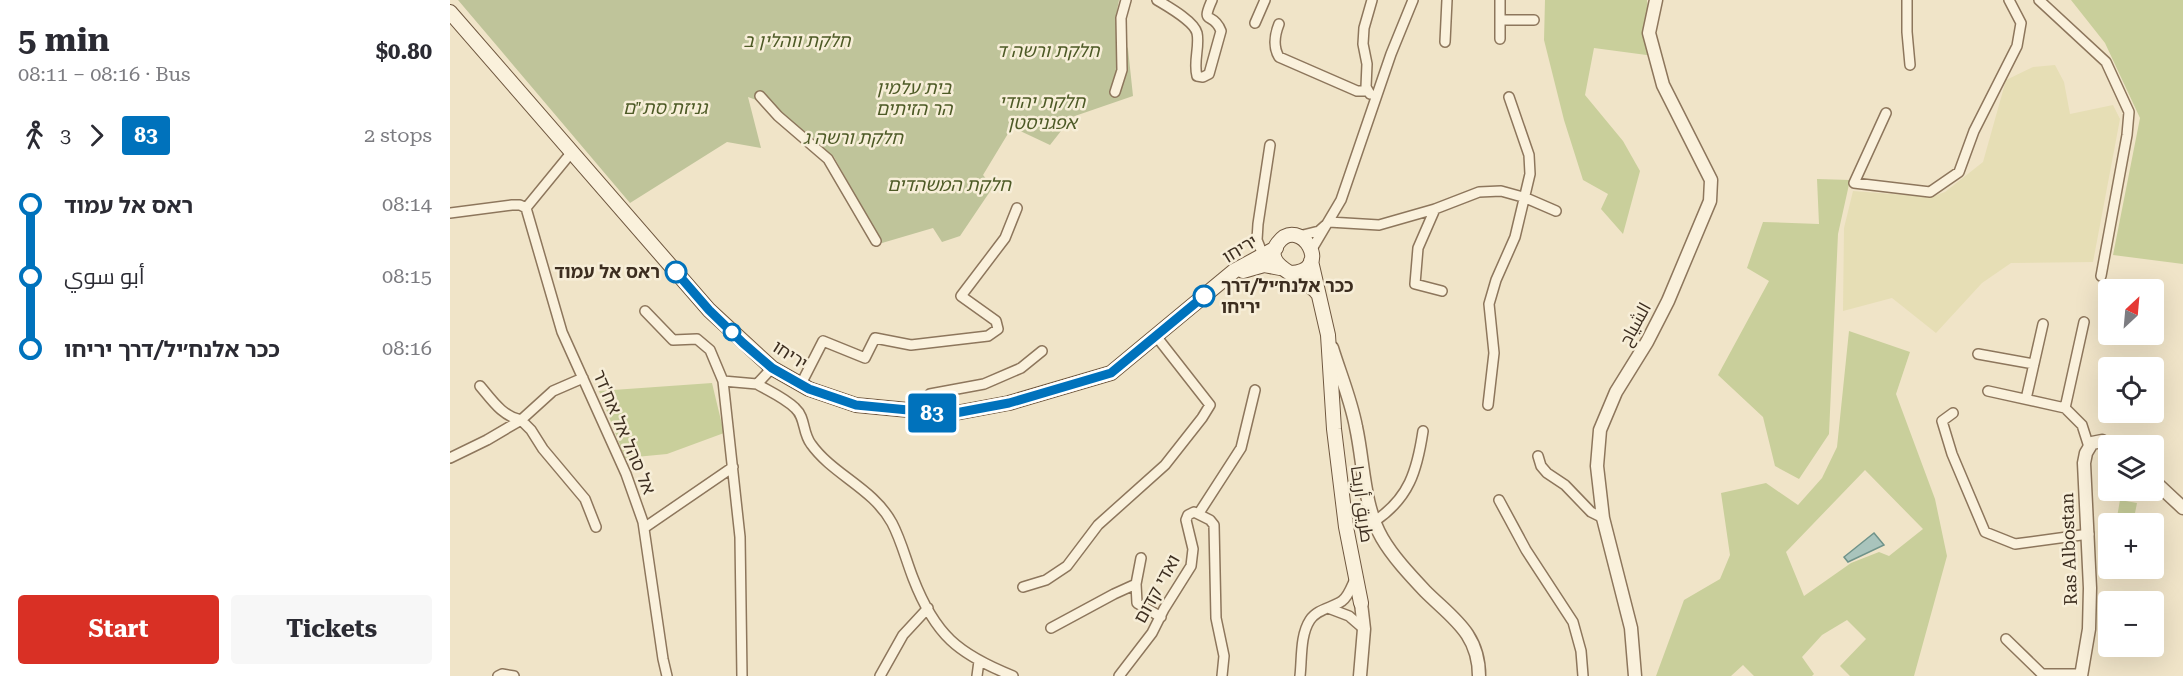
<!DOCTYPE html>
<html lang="en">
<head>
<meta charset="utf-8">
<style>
  body { margin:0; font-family:"Roboto Serif",Cairo,"Noto Sans Hebrew",serif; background:#f7f7f7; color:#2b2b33; height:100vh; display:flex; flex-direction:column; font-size:22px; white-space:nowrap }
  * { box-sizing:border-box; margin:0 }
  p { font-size:20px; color:#7c7c81 }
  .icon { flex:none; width:33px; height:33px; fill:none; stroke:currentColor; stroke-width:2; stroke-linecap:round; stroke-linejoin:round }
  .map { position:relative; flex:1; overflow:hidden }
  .sheet { display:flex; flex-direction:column; background:#fff; width:450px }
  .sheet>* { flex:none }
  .badge { padding:0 12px; border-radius:4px; font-size:21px; line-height:39px }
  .needle { width:39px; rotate:26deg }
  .tools { position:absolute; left:1648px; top:279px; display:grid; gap:12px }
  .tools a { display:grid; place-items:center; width:66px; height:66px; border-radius:6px; background:#fff; box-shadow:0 6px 24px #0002; font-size:30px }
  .map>.badge { position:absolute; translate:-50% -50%; box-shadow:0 0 0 3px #fff }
  .legs { display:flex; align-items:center; gap:9px; height:66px; padding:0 18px; font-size:20px }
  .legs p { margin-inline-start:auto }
  .head { display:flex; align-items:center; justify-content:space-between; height:102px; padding:0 18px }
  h1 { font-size:33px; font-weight:700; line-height:45px }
  .primary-button { display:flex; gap:12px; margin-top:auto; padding:12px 18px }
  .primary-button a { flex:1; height:69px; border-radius:6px; background:#d93025; color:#fff; font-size:24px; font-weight:700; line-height:69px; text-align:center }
  .primary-button a+a { background:#f7f7f7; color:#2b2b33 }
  ul { padding:0 18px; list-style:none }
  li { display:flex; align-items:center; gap:21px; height:72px; font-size:22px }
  li i { display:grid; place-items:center; width:9px; height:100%; margin:0 8px; background:currentColor }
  li i::after { content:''; width:15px; height:15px; margin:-8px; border:4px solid; border-radius:50%; background:#fff }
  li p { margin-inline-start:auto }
  li:first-child i { background:linear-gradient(#0000 50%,currentColor 0) }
  li:last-child i { background:linear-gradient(currentColor 50%,#0000 0) }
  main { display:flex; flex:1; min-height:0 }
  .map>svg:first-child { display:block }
  .farmland { fill:#e6deb5 }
  .green { fill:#c9cf9b; fill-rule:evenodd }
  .cemetery { fill:#bfc49a }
  .water { fill:#a9c4bc; stroke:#6f938a; stroke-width:1.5 }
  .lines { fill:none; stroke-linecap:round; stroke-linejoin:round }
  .minor-casing { stroke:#8d765c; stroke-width:12 }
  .tertiary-casing { stroke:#8d765c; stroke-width:15 }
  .secondary-casing { stroke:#6f573f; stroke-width:16 }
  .minor { stroke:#faf1dc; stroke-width:9 }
  .tertiary { stroke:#faf1dc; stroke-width:12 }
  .secondary { stroke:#faf1dc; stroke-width:14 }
  .line-1-casing { stroke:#fff; stroke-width:14 }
  .line-1 { stroke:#0072bc; stroke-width:9 }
  .stop-1-dot { fill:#fff; stroke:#0072bc; stroke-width:3 }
  .labels { text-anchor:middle; stroke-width:5; stroke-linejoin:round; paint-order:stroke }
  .park-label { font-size:18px; font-style:italic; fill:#4d5a26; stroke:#f7eed8 }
  .street-label { font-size:18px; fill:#3d2e20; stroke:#f7eed8 }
  .stop-label { font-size:18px; font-weight:bold; fill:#3d2e20; stroke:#f7eed8; text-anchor:end }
</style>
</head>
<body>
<main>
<section class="sheet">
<div class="head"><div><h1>5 min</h1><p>08:11 – 08:16 · Bus</p></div><b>$0.80</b></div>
<div class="legs"><svg class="icon" aria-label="walk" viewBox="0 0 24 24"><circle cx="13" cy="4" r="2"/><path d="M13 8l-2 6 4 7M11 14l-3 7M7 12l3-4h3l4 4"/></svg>3<svg class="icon" aria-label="forward" viewBox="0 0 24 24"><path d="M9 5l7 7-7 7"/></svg><b class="badge" style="background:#0072bc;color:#fff">83</b><p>2 stops</p></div>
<ul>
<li><i style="color:#0072bc"></i><b>ראס אל עמוד</b><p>08:14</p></li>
<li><i style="color:#0072bc"></i><span>أبو سوي</span><p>08:15</p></li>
<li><i style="color:#0072bc"></i><b>ככר אלנח׳יל/דרך יריחו</b><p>08:16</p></li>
</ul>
<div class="primary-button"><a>Start</a><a>Tickets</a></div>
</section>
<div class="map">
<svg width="1733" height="676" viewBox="0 0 1733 676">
  <rect width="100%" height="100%" fill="#f0e4c8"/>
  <path class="farmland" d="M1605,65L1614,82L1620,114L1663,105L1670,119L1643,262L1561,263L1532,283L1486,333L1442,298L1393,311L1394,228L1403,191L1481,197L1495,192L1533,162L1556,80L1583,67Z"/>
  <path class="green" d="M1095,0H1197L1204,56L1144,48L1135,95L1173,141L1190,171L1173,234L1151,209L1158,194L1133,180L1114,120L1094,40Z
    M1621,0H1733V264L1663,255L1690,118L1655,43Z
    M1367,179L1400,180L1388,234L1379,434L1349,479L1325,466L1313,417L1268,375L1319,281L1297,268L1313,222L1369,224Z
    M1399,331L1460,352L1446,394L1485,499L1497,556L1464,676H1400L1390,666L1416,639L1397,620L1372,635L1352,657L1364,674L1362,676H1304L1293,665L1281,676H1206L1234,600L1270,579L1280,555L1271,493L1316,483L1348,505L1372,478L1387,447ZM1415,470L1473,529L1439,556L1429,552L1401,563L1354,596L1336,552Z
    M262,383L274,433L217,454L175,458L149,391Z
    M1670,500L1687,503L1683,523H1666Z"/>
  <path class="cemetery" d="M8,0H669L665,21L678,49L683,96L622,117L600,145L562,127L533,175L543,187L510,236L492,242L483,228L432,243L384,157L351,131L326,107L298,97L311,148L277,142L180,203Z"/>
  <path class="water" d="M1424,533L1434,545L1398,562L1394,557Z"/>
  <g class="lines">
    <g class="minor-casing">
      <path id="minor" d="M707,0C717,6 744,21 747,33C750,46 743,62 747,76L753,77L759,74L771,31C763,10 750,27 762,0
        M1050,0V39
        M1457,0V32L1460,65
        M1589,0L1656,62L1679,112L1677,135L1651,276
        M1050,20H1084
        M805,23L815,0
        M829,24C825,34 823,47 829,57L907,91H917
        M995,42L997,0
        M665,92L672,70L671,18L676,0
        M920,94L916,87L917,64L913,44L914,28L922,0
        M310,96L328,116L378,159L426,241
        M1436,113L1404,183L1480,192L1509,172L1524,131L1567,46L1571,23L1559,0
        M76,208L112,332L176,474L193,522L213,659L217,676
        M76,208L121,153
        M985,209L968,248L965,284L992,291
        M0,213L62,205H70L76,208
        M849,236L869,231L879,222L929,225L985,209L1029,192L1051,191L1076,198L1106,211
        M862,249L891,200L941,54L963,0
        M813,255L807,240L808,224L820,145
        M195,311L223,340L247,339L260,350L273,381
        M1634,322L1615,408L1632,425L1639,447
        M1528,354L1584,364
        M133,378L103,391L71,420L81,430L93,449L135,499L146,527
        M307,384C319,391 335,398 345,408C356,418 352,432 361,444C383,475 423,488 442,523C451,540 456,560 463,578C485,635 508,654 563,676
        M351,384L373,341L415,358L425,338L461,345L538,336L548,329L546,321L511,296L555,238L567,208
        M30,386C42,400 52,416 71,420
        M1538,391L1615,408
        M1576,399L1593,324
        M1038,405L1044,353L1039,304L1046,280L1065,237L1080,174L1079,155L1059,97
        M469,412L473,401L480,394L534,384L571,368L592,351
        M1503,413L1492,421L1502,454L1535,532L1565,544L1639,534
        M1088,456L1091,466L1097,473L1115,485L1141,512L1153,518
        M0,458L37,440L71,420
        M1049,500L1076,550L1123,622L1131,651L1133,676
        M749,513L791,448L805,390
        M925,521C959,498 967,471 973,431
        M194,528L283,467
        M691,558L686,584L687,603L711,617
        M573,587L596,580L617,566L648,525L715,465L752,418L760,405L706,336
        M878,608L899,616L914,629
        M601,628L664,594L686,584
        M1556,639L1592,674H1631
        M48,676L52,674L64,676
        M292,676L290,537L273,381L307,384L322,368
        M430,676L453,635L478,608
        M527,676L529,661
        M669,676L702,633L714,609L741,566L743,549L736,520L738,515L744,512L760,520L764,525L766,618L774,656L772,676
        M850,676C852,659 850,635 860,620C867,609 882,608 892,601C899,596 902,585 906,577"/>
    </g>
    <g class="tertiary-casing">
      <path id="tertiary" d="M882,348C890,374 901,400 906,427C914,463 913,505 932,538C943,557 960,575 975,591C1002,618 1029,633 1029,676
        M1704,481L1733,508
        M910,676L914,629L911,603
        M1185,676L1181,628L1153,518L1147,466L1150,430L1166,392L1197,342L1218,301L1260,201L1261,180L1213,85L1199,33L1206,0
        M1631,676L1639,629L1640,588L1634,463L1636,453L1642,443L1652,441L1661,446"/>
    </g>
    <g class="secondary-casing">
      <path id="secondary" d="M0,12L259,310L322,368L359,389L406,405L500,414L559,403L661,373L784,271L826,248
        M861,261L878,335L884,429L896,527L911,603
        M793,271L814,265L830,268
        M841,273C885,271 850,214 828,243C809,268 858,277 868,294"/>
    </g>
    <use href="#minor" class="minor"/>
    <use href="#tertiary" class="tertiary"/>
    <use href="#secondary" class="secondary"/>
  </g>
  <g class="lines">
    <g class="line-1-casing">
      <path id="line-1" d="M226,272L259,310L293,343L322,368L359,389L406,405L500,414L559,403L661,373L754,296"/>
    </g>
    <use href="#line-1" class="line-1"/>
  </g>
  <g class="stop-1-dot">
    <circle cx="226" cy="272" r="10"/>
    <circle cx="754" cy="296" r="10"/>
    <circle cx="282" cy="332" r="8"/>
  </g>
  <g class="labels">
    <g class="park-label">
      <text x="347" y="47">חלקת ווהלין ב</text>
      <text x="598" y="57">חלקת ורשה ד</text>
      <text x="464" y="94">בית עלמין<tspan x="464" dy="21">הר הזיתים</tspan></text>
      <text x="592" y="108">חלקת יהודי<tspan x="592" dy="21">אפגניסטן</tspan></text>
      <text x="215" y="114">גניזת סת"ם</text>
      <text x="403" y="144">חלקת ורשה ג</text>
      <text x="499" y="191">חלקת המשהדים</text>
    </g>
    <g class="street-label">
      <text transform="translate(790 249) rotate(-31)" y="6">יריחו</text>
      <text transform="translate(1185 324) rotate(-61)" y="6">الشياح</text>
      <text transform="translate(340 355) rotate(33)" y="6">יריחו</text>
      <text transform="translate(174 432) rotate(67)" y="6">אל סהל אל אח'דר</text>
      <text transform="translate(912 504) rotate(82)" y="6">طريق أريحا</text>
      <text transform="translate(1619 549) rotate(-92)" y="6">Ras Albostan</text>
      <text transform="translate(707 589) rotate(-61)" y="6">ואדי קדום</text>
    </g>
    <g class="stop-label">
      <text x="210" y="278">ראס אל עמוד</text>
      <text x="771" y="292" text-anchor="start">ככר אלנח׳יל/דרך<tspan x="771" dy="21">יריחו</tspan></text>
    </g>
  </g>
</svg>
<div class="tools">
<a><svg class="needle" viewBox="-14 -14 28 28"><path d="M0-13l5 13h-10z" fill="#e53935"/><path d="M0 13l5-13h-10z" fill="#7c7c81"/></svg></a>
<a><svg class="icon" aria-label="locate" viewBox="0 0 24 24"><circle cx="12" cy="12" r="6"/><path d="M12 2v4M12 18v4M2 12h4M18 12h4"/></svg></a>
<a><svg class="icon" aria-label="layers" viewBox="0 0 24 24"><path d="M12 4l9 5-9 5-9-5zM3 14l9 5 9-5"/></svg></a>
<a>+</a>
<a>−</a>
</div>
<b class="badge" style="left:482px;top:413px;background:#0072bc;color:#fff">83</b>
</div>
</main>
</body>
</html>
